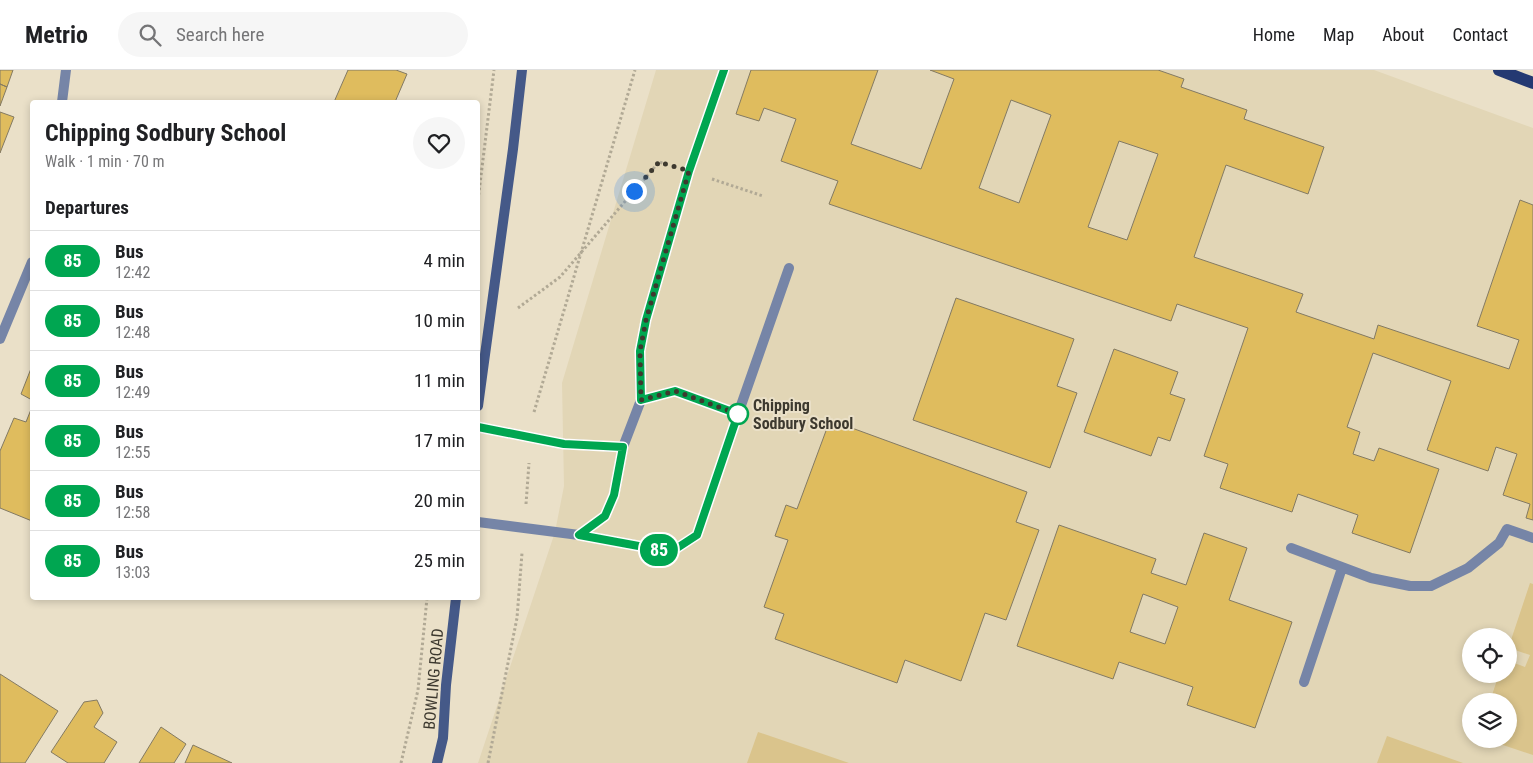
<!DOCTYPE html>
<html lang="en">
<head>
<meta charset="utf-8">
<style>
  body { margin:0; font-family:"Roboto Condensed",sans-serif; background:#f6f6f6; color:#202124; height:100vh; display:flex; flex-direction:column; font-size:19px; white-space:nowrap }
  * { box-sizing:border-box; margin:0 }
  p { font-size:16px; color:#757577 }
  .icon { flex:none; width:28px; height:28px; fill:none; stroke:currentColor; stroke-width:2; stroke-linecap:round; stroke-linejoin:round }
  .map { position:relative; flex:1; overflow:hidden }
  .panel { position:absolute; left:30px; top:30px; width:450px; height:500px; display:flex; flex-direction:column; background:#fff; border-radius:5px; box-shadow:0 2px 8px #0003 }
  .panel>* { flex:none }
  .badge { padding:0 10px; border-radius:16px; font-size:18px; line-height:32px }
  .fabs { position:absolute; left:1462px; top:558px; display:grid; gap:10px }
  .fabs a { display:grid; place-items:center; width:55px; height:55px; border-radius:50%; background:#fff; box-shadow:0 2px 8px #0003; font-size:25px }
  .you { position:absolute; width:25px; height:25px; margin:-12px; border:4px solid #fff; border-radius:50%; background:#1a73e8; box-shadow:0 0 0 8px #1a73e833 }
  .map>.badge { position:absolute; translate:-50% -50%; box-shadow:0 0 0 2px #fff }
  h2 { padding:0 15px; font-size:19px; line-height:45px }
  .round { display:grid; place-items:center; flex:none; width:52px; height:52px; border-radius:26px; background:#f6f6f6 }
  .summary { display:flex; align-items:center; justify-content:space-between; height:85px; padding:0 15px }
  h1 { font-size:24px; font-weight:700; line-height:38px }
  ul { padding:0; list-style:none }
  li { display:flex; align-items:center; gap:15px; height:60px; padding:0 15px; border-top:1px solid #e0e0e0 }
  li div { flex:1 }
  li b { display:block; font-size:19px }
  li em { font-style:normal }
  li .badge { min-width:55px; font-weight:700; text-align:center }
  header { display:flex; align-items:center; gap:30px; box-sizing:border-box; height:70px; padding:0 25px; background:#fff; border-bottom:1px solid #e0e0e0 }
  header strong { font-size:24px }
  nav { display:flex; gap:28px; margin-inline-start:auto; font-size:18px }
  .search { width:350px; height:45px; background:#f6f6f6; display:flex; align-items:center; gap:12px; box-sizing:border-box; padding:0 18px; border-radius:28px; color:#757577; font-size:19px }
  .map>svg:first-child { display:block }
  .built { fill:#e2d6b6; fill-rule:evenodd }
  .green { fill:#dac48c }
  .building { fill:#dfbc5e; stroke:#837a63; fill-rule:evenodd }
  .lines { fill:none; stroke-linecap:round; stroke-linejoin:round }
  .path { stroke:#b1a995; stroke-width:3; stroke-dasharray:2.5 2.5; stroke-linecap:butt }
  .lane { stroke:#7685a7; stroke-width:10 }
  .street { stroke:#7685a7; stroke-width:10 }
  .secondary { stroke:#455988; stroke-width:10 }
  .primary { stroke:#243972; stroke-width:12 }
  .line-casing { stroke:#fff; stroke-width:11 }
  .line { stroke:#00a651; stroke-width:8 }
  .walk { stroke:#3d392f; stroke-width:5; stroke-dasharray:0 9 }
  .stop-dot { fill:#fff; stroke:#00a651; stroke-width:2.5 }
  .labels { text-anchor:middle; stroke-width:4; stroke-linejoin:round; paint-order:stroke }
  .stop-label { font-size:16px; font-weight:bold; fill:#3d392f; stroke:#eae0c8; text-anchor:start }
  .street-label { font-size:16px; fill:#3d392f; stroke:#eae0c8 }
</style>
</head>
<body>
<header>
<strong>Metrio</strong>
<div class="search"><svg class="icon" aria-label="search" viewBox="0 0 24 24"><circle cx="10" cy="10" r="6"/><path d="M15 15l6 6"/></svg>Search here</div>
<nav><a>Home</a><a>Map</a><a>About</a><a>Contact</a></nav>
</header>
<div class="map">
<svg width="1533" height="693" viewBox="0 0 1533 693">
  <rect width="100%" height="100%" fill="#eae0c8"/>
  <path class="built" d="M656,0H1374L1533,58V693H478L555,462L564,416L562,313ZM1471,566H1509V604H1471ZM1471,631H1509V669H1471Z"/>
  <path class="green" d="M1530,513L1533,514V685L1497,673L1498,669H1509V631H1490L1499,604H1509V591L1525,597L1530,585L1509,578V576Z
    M758,662L849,693H747Z
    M1387,666L1463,693H1377Z"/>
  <path class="building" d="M0,0H13L7,17L0,14Z
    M348,0H396L407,4L395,32H334Z
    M751,0H878L851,74L921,99L954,9L930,0H1158L1184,9L1181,17L1247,40L1244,49L1324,77L1308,124L1226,95L1194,187L1303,224L1296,242L1374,269L1378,255L1509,299L1519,270L1477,256L1520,130L1533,135V450L1526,448L1530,434L1503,425L1517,384L1496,377L1488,401L1427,380L1451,311L1373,283L1347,357L1360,362L1353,384L1374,391L1379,378L1439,399L1410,483L1352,463L1358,445L1298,424L1292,442L1220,418L1228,394L1204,386L1248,258L1177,234L1171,251L829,134L838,111L781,91L796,49L764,38L759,51L736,44ZM1011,30L1051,45L1019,133L979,118ZM1119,71L1158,84L1127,170L1088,157Z
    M0,14L7,17L0,36Z
    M0,42L14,47L0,83Z
    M956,228L1074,269L1057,316L1077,323L1050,398L913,350Z
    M1114,279L1178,302L1170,324L1185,329L1170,371L1158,367L1151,386L1084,362Z
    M32,296V330L21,324Z
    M32,337V451L0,438V381L14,348L26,352Z
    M830,350L1027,422L1016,452L1039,460L1006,550L985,543L961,611L905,590L897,613L775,569L784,544L764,537L788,470L775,466L786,435L797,439Z
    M1059,455L1156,489L1151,503L1186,515L1204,463L1247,478L1229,530L1292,552L1255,658L1187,635L1193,617L1119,592L1113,609L1017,576ZM1143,524L1178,537L1165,574L1130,562Z
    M0,604L58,641L25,693H0Z
    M97,630L103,643L94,657L117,672L104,693H68L51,682L84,632Z
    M161,657L186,674L174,693H139Z
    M193,675L232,693H185Z"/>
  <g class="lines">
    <path class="path" d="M712,109L763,126
      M478,130L494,0
      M518,238L560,207L659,92L666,94
      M534,342L635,0
      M526,434L529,393
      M401,693L418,620L427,528
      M488,693L517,548L522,483"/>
    <path class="lane" d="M738,344L789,198
      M478,357L564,374L623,377
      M478,452L579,465L671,482L697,465L738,344L675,321L641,330
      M579,465L605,446L614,425L623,377L641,330L640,281L646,250L689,101L724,0
      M1291,478L1371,508L1410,516H1431L1468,498L1499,473L1507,459L1533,468
      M1304,612L1342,498"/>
    <path class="street" d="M62,32L66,0
      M0,269L32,192"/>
    <path class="secondary" d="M478,336L513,79L522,0
      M437,693L443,668L446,615L456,528"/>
    <path class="primary" d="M1499,0L1533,13"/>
  </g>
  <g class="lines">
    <g class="line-casing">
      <path id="line" d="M478,357L564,374L623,377L614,425L605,446L579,465L671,482L697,465L738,344L675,321L641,330L640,281L646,250L689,101L724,0"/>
    </g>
    <use href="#line" class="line"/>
    <path class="walk" d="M634,121L659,92L689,101L646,250L640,281L641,330L675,321L738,344"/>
  </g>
  <circle class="stop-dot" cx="738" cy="344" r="10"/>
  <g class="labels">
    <g class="stop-label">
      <text x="753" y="341">Chipping<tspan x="753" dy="18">Sodbury School</tspan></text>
    </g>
    <g class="street-label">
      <text transform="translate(433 609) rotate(-85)" y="6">BOWLING ROAD</text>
    </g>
  </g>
</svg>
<div class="fabs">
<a><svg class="icon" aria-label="locate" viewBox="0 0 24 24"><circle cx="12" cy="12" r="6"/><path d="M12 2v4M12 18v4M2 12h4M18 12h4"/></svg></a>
<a><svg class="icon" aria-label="layers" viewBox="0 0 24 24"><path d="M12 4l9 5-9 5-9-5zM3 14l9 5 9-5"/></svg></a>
</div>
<div class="you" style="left:634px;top:121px"></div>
<b class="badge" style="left:659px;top:480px;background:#00a651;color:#fff">85</b>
<section class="panel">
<div class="summary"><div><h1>Chipping Sodbury School</h1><p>Walk · 1 min · 70 m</p></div><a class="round"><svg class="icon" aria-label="heart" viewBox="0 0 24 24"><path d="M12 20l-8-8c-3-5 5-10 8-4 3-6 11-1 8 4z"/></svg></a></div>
<h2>Departures</h2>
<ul>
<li><span class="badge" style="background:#00a651;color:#fff">85</span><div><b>Bus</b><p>12:42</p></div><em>4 min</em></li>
<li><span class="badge" style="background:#00a651;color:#fff">85</span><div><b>Bus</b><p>12:48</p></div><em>10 min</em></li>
<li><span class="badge" style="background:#00a651;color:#fff">85</span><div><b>Bus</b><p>12:49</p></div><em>11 min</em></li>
<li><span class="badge" style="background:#00a651;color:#fff">85</span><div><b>Bus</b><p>12:55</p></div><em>17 min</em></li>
<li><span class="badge" style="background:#00a651;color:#fff">85</span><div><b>Bus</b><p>12:58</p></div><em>20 min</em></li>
<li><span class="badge" style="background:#00a651;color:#fff">85</span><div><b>Bus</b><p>13:03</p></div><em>25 min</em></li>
</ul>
</section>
</div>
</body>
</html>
